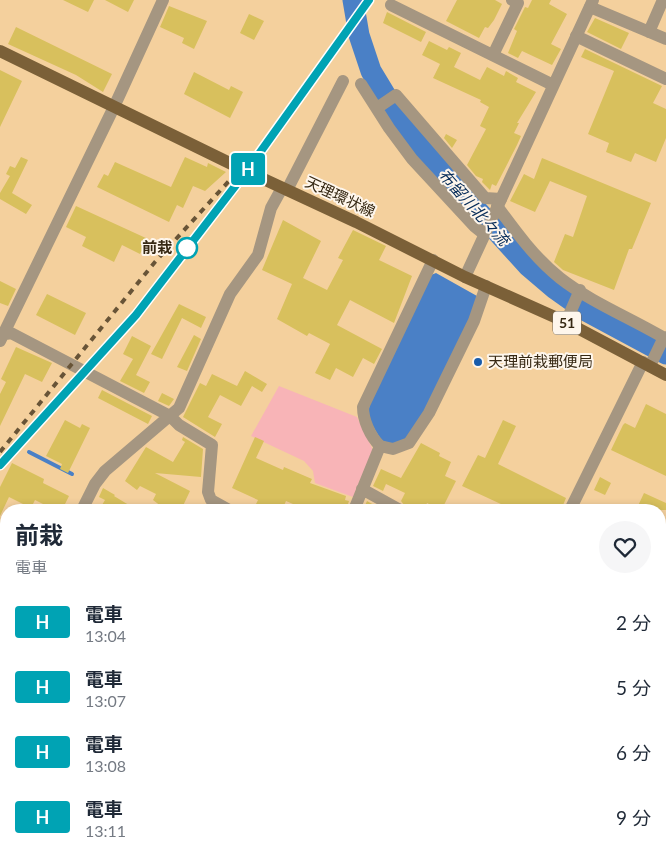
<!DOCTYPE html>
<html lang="ja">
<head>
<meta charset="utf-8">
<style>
  body { margin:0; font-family:Lato,"Noto Sans JP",sans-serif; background:#f6f6f7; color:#1f2937; height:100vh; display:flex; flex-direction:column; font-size:19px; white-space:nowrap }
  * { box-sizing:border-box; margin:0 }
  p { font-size:16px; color:#747a83 }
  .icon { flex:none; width:28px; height:28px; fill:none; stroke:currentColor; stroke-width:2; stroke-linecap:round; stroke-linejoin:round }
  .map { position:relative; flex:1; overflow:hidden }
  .side { position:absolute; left:0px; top:504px; width:666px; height:356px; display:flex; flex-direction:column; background:#fff; border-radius:20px 20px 0 0; box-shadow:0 2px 8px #0003 }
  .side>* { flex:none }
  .badge { padding:0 10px; border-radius:4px; font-size:18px; line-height:32px }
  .map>.badge { position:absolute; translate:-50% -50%; box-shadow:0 0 0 2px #fff }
  .round { display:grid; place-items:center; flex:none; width:52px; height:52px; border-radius:26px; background:#f6f6f7 }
  .summary { display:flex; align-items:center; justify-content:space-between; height:85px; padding:0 15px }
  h1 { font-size:24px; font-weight:700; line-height:38px }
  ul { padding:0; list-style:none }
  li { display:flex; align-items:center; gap:15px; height:65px; padding:0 15px }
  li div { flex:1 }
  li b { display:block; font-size:19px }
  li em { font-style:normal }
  li .badge { min-width:55px; font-weight:700; text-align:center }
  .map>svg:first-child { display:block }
  .green { fill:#f8b4b7 }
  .water { fill:#4a80c6 }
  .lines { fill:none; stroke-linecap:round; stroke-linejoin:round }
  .stream { stroke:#4a80c6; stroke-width:4 }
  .river { stroke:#4a80c6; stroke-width:21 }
  .building { fill:#d8c05d }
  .minor { stroke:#a59681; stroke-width:12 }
  .tertiary { stroke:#a59681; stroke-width:12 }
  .primary { stroke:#7b6038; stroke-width:12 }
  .rail { stroke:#685437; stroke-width:4; stroke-dasharray:6 6; stroke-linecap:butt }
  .line-casing { stroke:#fff; stroke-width:11 }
  .line { stroke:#00a3b4; stroke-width:8 }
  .stop-dot { fill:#fff; stroke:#00a3b4; stroke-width:2.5 }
  .poi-dot { fill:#185cac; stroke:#fef6ec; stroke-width:2 }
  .labels { text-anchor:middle; stroke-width:4; stroke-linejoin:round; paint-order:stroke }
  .shield { fill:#fef6ec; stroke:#726654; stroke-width:1 }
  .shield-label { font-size:14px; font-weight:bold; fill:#362813 }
  .street-label { font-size:15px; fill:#362813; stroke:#fef6ec }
  .stop-label { font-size:15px; font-weight:bold; fill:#362813; stroke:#fef6ec; text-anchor:end }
  .poi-label { font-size:15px; fill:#362813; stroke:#fef6ec; text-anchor:start }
  .water-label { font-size:16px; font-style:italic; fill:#052b58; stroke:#fef6ec }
</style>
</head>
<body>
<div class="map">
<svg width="666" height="859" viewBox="0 0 666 859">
  <rect width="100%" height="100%" fill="#f4d09d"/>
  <path class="green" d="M279,386L357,417L373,450L353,497L315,483L313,471L304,461L251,436Z"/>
  <path class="water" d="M436,273L477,296L473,316L426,409L406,439L393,445L381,440L368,418L370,400L431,275Z
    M242,854H374L378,856L377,859H240Z"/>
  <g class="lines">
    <path class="stream" d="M29,452L72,474"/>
    <path class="river" d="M353,0L359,35L371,71L397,114L430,158L528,266L555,289L586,311L666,354"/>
  </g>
  <path class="building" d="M63,0H94L88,12Z
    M105,0H134L128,12Z
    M457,0H495L502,4L494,20L488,28L485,27L479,38L446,21Z
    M532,0H551L549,4L567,14L551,44L561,49L552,65L522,51L518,58L508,53L517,31L514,29L525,7L528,8Z
    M169,6L207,21L194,49L182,43L184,38L160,27Z
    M387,12L426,32L421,42L383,23Z
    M249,14L264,21L254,40L240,33Z
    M595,18L629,33L621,49L587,32Z
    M16,27L112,74L103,92L76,75L8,44Z
    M429,41L447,50L449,47L461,53L454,67L480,80L487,67L504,76L506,71L518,78L516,82L536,92L517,123H519L514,133L521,136L517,145L496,186L492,184L490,190L482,182L483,179L476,176L467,165L486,129L480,126L489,107L480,102L481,100L433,78L440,64L422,55Z
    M585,49L662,86L653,103L666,109V138L656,162L635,153L631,162L606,152L609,143L588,134L614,71L581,57Z
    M0,70L22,81L0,127Z
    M194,72L229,90L231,86L243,92L230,118L184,94Z
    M446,134L457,140L452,148L444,138Z
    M21,157L28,160L12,193L32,205L26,214L0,199V193L10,176L6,174L10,166L15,168Z
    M185,157L207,167L208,163L226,172L205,191L193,186L183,208L177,205L169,222L97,187L104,174L108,176L115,162L171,187Z
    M542,158L651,203L632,249H629L614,290L563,270L554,262L565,234L573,237L587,196L550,181L535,212L510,201L524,174L534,179Z
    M76,206L148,239L140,254L122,245L114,262L82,246L86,237L66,227Z
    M283,220L321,241L303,278L327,290L343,260L338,258L353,230L386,246L379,260L412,276L394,323L350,300L337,325L382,349L374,364L363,358L353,377L336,368L330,380L315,373L330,344L309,333L307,336L277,319L292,284L262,270Z
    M0,281L16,289L8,306L0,303Z
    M47,294L86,313L75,335L36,315Z
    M179,304L206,317L201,328L182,318L162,359L151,354Z
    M194,335L201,339L187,371L177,367Z
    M132,336L151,346L136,375L150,382L144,393L120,381L133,359L123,354Z
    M16,347L52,363L42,382L25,374L0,426V394L6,382L1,379Z
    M245,371L267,384L262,392L252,386L241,406L220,395L208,417L222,424L215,437L183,417L200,383L206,386L212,374L237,386Z
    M102,390L152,416L148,424L98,398Z
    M162,393L174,399L169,406L158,401Z
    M646,404L666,414V476L611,450L623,425L625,423L635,428Z
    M65,420L80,428L82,424L90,428L68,473L60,469L62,464L46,456Z
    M503,420L516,426L498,464L566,498L561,510H514L462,486L478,455L485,458Z
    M183,437L203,449L201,477L155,473L190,491L181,510L170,507L166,510L153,500L156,494L140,486L137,490L125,481L146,447L173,462L185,442L182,440Z
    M255,437L264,441L256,458L283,470L284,467L312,479L310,483L346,496L345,500L349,501L346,510H307L286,501L282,510H253L258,500L232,488Z
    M421,443L440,453L439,456L451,462L445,476L456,481L443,507L438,505L437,508L427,503L424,510H408L401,501L405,493L386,484L383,491L373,486L381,469L401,478Z
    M12,463L44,479L43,483L69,496L62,510H55L35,500L31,508L9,497L0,516V487Z
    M600,477L611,483L605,495L594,490Z
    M103,488L115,495L114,496L137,510H99L105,500L99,497Z
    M644,493L666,503V510H636Z
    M367,501L383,510H363Z"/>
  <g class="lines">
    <path class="minor" d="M391,5L553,85
      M590,7L666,39
      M649,32L662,2
      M576,36L666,79
      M493,55L518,3L512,0
      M361,84L389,128L412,159L474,226L484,234
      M377,108L396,95L485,198L501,199
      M287,190L343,81
      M497,206C516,232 535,258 560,278C592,303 631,318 666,339
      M566,322L580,290
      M0,335L11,333L170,416L179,425L212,445L208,492L211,500L229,510
      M0,341L114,107L163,0
      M650,366L664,337
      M380,446C370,436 363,420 363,407L433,260
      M362,489L400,510
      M82,510L95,484L105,471L179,408L230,294L258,255L271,208L282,188
      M354,510L380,446L393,449L409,443L429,413L474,321L486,286
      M570,510L643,362
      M660,648L666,651
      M0,698L6,685
      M0,773L6,774
      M660,816L666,804
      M207,854L219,857L223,854
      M395,854L405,859
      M500,854L510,859
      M0,859L6,848
      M172,859L175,854
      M638,859L640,854"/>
    <path class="tertiary" d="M465,277L593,0"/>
    <path class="primary" d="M0,51L246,171L356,222L465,277L566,322L666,375"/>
    <path class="rail" d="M0,452L155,262L239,170
      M0,465L136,315L246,171L368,0"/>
  </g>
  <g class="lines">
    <g class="line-casing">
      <path id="line" d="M0,465L136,315L246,172L369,0"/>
    </g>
    <use href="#line" class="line"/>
  </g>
  <circle class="stop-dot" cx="187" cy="248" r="10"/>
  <circle class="poi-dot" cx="478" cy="362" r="5"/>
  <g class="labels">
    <rect class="shield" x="553" y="311.5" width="28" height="23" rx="4"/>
    <g class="shield-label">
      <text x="567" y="328">51</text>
    </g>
    <g class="street-label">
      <text transform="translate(340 197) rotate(25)" y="5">天理環状線</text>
    </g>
    <g class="stop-label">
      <text x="172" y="253">前栽</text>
    </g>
    <g class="poi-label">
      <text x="488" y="367">天理前栽郵便局</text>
    </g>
    <g class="water-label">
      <text transform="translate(474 207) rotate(48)" y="6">布留川北々流</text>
    </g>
  </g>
</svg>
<b class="badge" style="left:248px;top:169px;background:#00a3b4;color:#fff">H</b>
<section class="side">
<div class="summary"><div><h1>前栽</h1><p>電車</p></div><a class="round"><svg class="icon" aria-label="heart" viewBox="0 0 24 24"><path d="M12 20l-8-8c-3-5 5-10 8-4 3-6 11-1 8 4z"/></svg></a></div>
<ul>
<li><span class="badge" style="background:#00a3b4;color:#fff">H</span><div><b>電車</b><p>13:04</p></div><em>2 分</em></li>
<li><span class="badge" style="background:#00a3b4;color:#fff">H</span><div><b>電車</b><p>13:07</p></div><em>5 分</em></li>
<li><span class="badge" style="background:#00a3b4;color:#fff">H</span><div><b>電車</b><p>13:08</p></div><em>6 分</em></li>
<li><span class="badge" style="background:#00a3b4;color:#fff">H</span><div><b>電車</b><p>13:11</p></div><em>9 分</em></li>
</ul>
</section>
</div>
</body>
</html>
